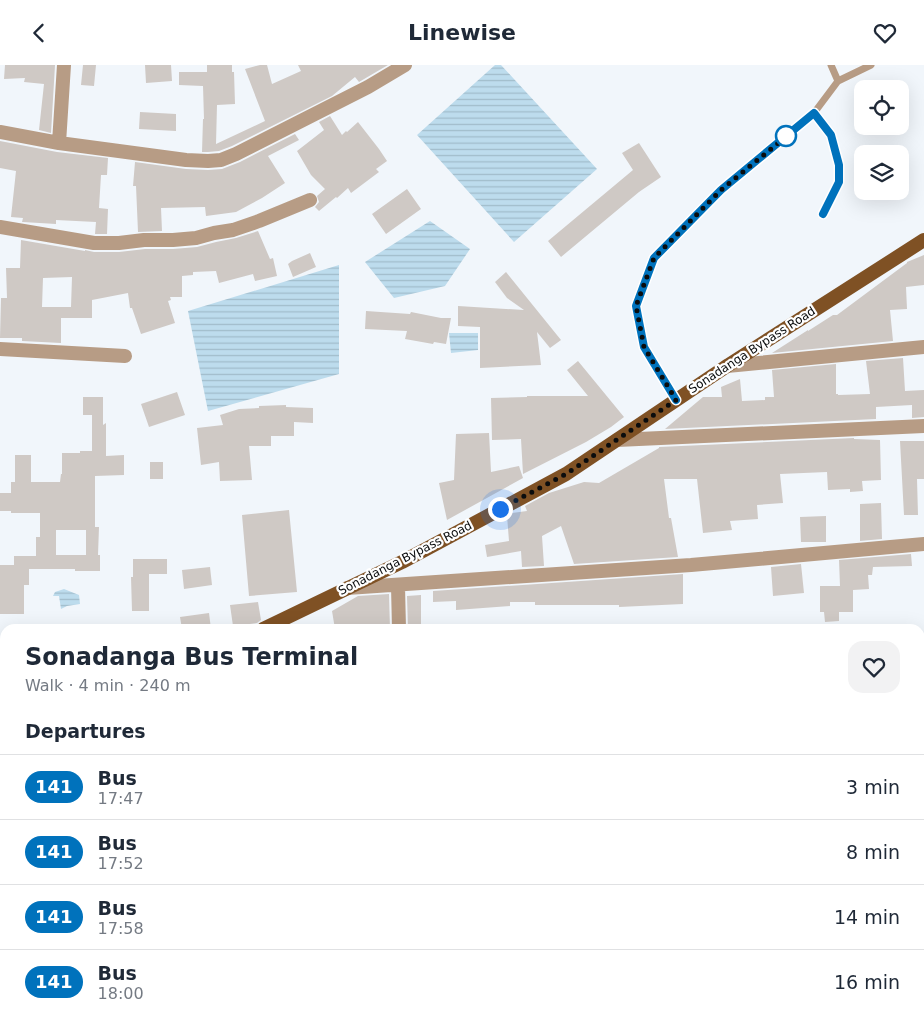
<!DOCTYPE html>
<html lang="en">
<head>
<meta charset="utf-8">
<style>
  body { margin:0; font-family:"DejaVu Sans",sans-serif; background:#f2f2f3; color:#1f2937; height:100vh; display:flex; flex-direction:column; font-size:19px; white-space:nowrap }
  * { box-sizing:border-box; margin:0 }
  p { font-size:16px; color:#747a83 }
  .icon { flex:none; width:28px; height:28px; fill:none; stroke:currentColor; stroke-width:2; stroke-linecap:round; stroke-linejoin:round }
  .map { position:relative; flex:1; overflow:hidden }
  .side { position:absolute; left:0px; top:559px; width:925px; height:401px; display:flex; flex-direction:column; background:#fff; border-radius:15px 15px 0 0; box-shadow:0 5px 20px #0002 }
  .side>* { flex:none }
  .badge { padding:0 10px; border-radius:16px; font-size:18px; line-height:32px }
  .tools { position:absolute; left:854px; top:15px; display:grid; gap:10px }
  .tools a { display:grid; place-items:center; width:55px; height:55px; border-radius:10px; background:#fff; box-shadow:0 5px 20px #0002; font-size:25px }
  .you { position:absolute; width:25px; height:25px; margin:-12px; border:4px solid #fff; border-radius:50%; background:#1a73e8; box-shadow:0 0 0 8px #1a73e833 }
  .map>.badge { position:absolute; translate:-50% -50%; box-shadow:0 0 0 2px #fff }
  h2 { padding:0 25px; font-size:19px; line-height:45px }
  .round { display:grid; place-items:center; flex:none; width:52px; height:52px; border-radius:15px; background:#f2f2f3 }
  .summary { display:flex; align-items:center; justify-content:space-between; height:85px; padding:0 25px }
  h1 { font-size:24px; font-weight:700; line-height:38px }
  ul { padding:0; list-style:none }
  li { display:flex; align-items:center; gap:15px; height:65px; padding:0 25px; border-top:1px solid #e0e1e3 }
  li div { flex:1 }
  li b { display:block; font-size:19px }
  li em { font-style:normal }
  li .badge { min-width:55px; font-weight:700; text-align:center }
  header { display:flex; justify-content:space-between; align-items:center; height:65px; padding:0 25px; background:#fff; font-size:22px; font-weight:700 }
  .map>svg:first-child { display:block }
  .water { fill:url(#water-rules) }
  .building { fill:#cfc9c5; fill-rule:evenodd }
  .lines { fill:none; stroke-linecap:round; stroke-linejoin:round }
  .service { stroke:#b79c85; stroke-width:7 }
  .minor { stroke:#b79c85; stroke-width:14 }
  .primary { stroke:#7f5124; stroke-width:14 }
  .line-casing { stroke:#fff; stroke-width:11 }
  .line { stroke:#0072bc; stroke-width:8 }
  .walk { stroke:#0a0c0d; stroke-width:5; stroke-dasharray:0 9 }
  .stop-dot { fill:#fff; stroke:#0072bc; stroke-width:2.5 }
  .labels { text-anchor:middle; stroke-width:4.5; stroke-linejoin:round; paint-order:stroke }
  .street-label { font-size:12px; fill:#0a0c0d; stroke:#fff }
</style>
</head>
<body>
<header><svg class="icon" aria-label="back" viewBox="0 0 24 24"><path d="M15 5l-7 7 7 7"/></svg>Linewise<svg class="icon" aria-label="heart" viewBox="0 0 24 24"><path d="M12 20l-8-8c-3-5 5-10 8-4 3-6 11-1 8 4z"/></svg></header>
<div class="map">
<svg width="924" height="959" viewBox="0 0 924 959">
  <defs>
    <pattern id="water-rules" width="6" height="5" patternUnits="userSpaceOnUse" patternTransform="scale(1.25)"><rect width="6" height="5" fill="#bddced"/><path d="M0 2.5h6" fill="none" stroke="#a1bcca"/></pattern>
  </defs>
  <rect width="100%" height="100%" fill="#f1f6fb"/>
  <path class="water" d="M495,0H501L597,104L514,177L417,70Z
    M430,156L470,184L445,221L394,233L365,197Z
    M339,200V309L208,346L188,246Z
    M449,268H478V285L451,288Z
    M64,524L79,530L80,539L67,541L61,544L59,531H53L55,527Z"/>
  <path class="building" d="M5,0H55L51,68L39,65L44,19L24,17L25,13L4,14Z
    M83,0H96L94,21L81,20Z
    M145,0H171L172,16L146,18Z
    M207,0H232V7H234L235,39L217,40L216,79L265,56L245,4L260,0H267L272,19L301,6L298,0H388L359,17L355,12L332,31L232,81L219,86L208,87H202L203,54H204L203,21L179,20V7H207Z
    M140,47L176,49V66L139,64Z
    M330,51L342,70L346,66L347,67L358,57L379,84L387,96L376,104L379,107L351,128L348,123L337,133L336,132L319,146L315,142L319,137L317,131L325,124L311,110L297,86L324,65L319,57Z
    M295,69L299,75L268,91L285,118L262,133L236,147L206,151L205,142L161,143L162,166L138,167L136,121H133L135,97L186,104L208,105L222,104L240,97Z
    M0,76L57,87L108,93L107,110H101L99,143L108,144L107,169H95L96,157L56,155V159L23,157H22L23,153L11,152L16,106L0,103Z
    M639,78L661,112L639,127L561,192L548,176L633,105L622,88Z
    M407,124L421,144L386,169L372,149Z
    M258,166L270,194L273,193L277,211L255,216L253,209L219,218L216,206L193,207V210L182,211V232H170L171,235L168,236L175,258L141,269L132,243H130L128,228L92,235V253H61V278L22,276V273H0L1,233H7L6,203H20L21,175L85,186V185L94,187H119L145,184H173L197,182L216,177L236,173ZM72,212L71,242H42L43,213Z
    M310,188L316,202L293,212L288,199L292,196Z
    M924,190V220L906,222L907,244L890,245L893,276L772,288L808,265V266L833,250H837L907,198V197Z
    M506,207L561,275L550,283L537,267L541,300L480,303V262L458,261V241L524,245L507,233L495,217Z
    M366,246L410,249L411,247L441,253H451L446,279L434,277L433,279L405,274L407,266L365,264Z
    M903,293L905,326L924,325V352L912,353V340L876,342V354L665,364L703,332H722L721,322L740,314L742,336L765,335V332H774L772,305L836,299V329H838V330L870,329L866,296Z
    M578,296L624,352L611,362L586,377L523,409L521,374L492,375L491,333L527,332V331H588L567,305Z
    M177,327L185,350L149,362L141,339Z
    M83,332H103V360L106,358V391L124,390V410L95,411V462H99L98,490H100V506H75V504H29V520H24V549H0V500H14V491H36V472H40V448H11V446H0V428H11V417H15V390H31V417H60L61,409H62V388H80V386H92V350H83ZM56,465H86V490H56Z
    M286,340V342L313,343V358L294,357V371H271V381H249L252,415L220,416L219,397L201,400L197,363L223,360L220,350L239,344L259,343V341Z
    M489,368L491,407L519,401L523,413L447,455L439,418L454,415L456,369Z
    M854,373V374L880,375L881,415L862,416L863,426L850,427V424L828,425L827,407L780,409L783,438L757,440L758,454L730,456L732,465L703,468L697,414H664L669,453H671L678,492L574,499L561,461L542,471L544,501L522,502L521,486L487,492L485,480L509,476L507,451L512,448L527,446L525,441L549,428L584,417L599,418L659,383V382Z
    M900,376H924V414H917L918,450H904Z
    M150,397H163V414H150Z
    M881,438L882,474L860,476V439Z
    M289,445L297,527L249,531L242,450Z
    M826,451V477H801L800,452Z
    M911,489L912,501L873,502L872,510H868L869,524L853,525V547H839V556L825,557L824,547H820V521H840L839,495Z
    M133,494H167V509H149V546H132L131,512H133Z
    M801,499L804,528L773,531L771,502Z
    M210,502L212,520L184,524L182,505Z
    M683,509V539L619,542V540H535V537H510V541L456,545V536L433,537V526Z
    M389,529L390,564H335L332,546L358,531Z
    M421,530V564H408L407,531Z
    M258,537L261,555L257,558L233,561L230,540Z
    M209,548L211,564H182L180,552Z"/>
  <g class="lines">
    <path class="service" d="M831,0L838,16L871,0
      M814,48L831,70L839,100V117L823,149
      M676,335L644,282L636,241L654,193L721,125L814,48L838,16"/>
    <path class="minor" d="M0,67L59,78L186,95L208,96L221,95L236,89L368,22L405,0
      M59,78L64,0
      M0,162L94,178H119L144,175H173L196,173L214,168L233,165L259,156L310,135
      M0,284L125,291
      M727,301L924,282
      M617,375L924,361
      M398,521L399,564
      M347,523L691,500L924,479
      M0,671L5,674
      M920,710H924
      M920,860L924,861
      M0,889L5,888
      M50,955L51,959
      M629,955L671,959
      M339,959L356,955"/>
    <path class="primary" d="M263,564L402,497L566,409L727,301L924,175
      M0,692L5,689
      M920,944L924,933
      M914,959L916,955"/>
  </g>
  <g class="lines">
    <g class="line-casing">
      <path id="line" d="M676,335L644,282L636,241L654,193L721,125L814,48L831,70L839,100V117L823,149"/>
    </g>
    <use href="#line" class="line"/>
    <path class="walk" d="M500,444L566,409L676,335L644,282L636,241L654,193L721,125L788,70L786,71"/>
  </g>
  <circle class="stop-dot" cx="786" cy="71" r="10"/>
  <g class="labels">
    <g class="street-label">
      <text transform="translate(752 285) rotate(-33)" y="4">Sonadanga Bypass Road</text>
      <text transform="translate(405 493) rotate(-27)" y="4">Sonadanga Bypass Road</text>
    </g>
  </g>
</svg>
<div class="tools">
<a><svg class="icon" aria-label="locate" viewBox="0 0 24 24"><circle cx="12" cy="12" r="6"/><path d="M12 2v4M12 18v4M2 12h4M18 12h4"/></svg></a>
<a><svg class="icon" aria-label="layers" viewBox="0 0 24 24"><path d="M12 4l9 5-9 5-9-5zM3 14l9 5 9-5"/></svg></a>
</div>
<div class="you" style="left:500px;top:444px"></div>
<section class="side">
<div class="summary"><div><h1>Sonadanga Bus Terminal</h1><p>Walk · 4 min · 240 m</p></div><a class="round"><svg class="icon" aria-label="heart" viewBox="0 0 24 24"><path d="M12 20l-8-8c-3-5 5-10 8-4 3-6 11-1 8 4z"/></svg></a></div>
<h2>Departures</h2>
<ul>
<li><span class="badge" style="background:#0072bc;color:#fff">141</span><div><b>Bus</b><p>17:47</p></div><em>3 min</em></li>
<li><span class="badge" style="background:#0072bc;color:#fff">141</span><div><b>Bus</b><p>17:52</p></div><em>8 min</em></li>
<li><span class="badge" style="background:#0072bc;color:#fff">141</span><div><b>Bus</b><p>17:58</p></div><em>14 min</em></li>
<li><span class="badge" style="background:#0072bc;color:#fff">141</span><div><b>Bus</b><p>18:00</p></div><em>16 min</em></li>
</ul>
</section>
</div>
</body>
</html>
